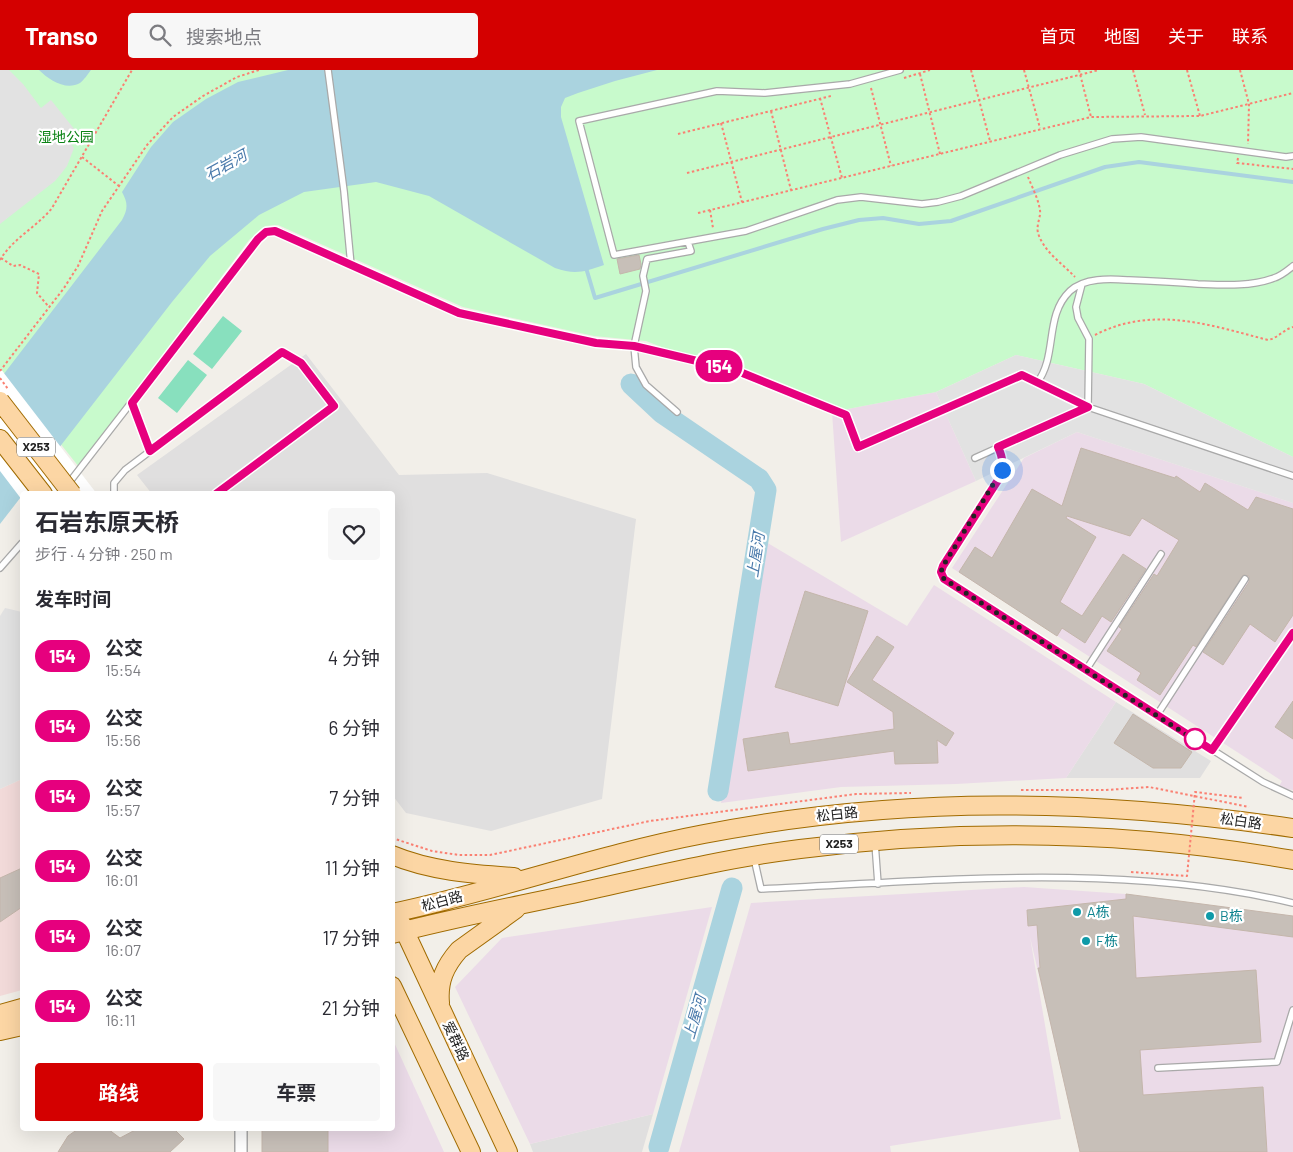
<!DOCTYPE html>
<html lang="zh">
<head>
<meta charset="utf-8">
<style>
  body { margin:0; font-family:Barlow,"Noto Sans SC",sans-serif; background:#f7f7f7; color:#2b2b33; height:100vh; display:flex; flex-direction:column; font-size:19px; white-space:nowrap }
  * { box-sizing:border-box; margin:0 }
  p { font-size:16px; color:#7c7c81 }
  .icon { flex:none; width:28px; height:28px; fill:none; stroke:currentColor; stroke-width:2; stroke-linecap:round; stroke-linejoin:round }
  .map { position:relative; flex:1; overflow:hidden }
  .drawer { position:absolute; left:20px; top:421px; width:375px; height:640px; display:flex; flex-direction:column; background:#fff; border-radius:5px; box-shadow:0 5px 20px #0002 }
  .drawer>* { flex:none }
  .badge { padding:0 10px; border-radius:16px; font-size:18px; line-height:32px }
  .you { position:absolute; width:25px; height:25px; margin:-12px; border:4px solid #fff; border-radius:50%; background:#1a73e8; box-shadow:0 0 0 8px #1a73e833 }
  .map>.badge { position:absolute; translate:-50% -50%; box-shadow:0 0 0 2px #fff }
  h2 { padding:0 15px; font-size:19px; line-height:45px }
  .round { display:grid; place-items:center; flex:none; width:52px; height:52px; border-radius:5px; background:#f7f7f7 }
  .headline { display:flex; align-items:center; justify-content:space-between; height:85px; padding:0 15px }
  h1 { font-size:24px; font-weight:700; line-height:38px }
  .cta { display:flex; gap:10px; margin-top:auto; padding:10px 15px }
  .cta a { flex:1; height:58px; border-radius:5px; background:#d40000; color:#fff; font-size:20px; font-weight:700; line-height:58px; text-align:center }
  .cta a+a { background:#f7f7f7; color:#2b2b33 }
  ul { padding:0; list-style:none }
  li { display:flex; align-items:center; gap:15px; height:70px; padding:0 15px }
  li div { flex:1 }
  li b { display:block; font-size:19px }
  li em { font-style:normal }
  li .badge { min-width:55px; font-weight:700; text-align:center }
  header { display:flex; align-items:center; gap:30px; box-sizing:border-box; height:70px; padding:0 25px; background:#d40000; color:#fff }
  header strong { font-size:24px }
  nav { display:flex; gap:28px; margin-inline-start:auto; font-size:18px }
  .search { width:350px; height:45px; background:#f7f7f7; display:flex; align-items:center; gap:12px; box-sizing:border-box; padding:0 18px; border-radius:5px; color:#7c7c81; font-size:19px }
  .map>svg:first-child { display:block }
  .residential { fill:#e0dfdf }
  .commercial { fill:#f2dad9 }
  .industrial { fill:#ebdbe8 }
  .park { fill:#c8facc }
  .pitch { fill:#88e0be }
  .parking { fill:#e2e2e2 }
  .water { fill:#aad3df }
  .pier { fill:#fff }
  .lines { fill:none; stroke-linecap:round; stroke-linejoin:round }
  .stream { stroke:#aad3df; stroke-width:4 }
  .river { stroke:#aad3df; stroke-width:21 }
  .building { fill:#c7bfb8; stroke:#c4b6ab }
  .lane-casing { stroke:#a9a9a9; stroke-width:8 }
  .street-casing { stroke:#a9a9a9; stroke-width:14 }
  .primary-casing { stroke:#a06b00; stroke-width:20 }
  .path { stroke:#fa8072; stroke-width:2; stroke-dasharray:2.5 2.5; stroke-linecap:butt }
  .lane { stroke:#fff; stroke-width:5.5 }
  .street { stroke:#fff; stroke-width:11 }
  .primary { stroke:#fcd6a4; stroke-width:18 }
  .primary-bridge-casing { stroke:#a06b00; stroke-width:20; stroke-linecap:butt }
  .path-bridge { stroke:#fa8072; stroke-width:2; stroke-dasharray:2.5 2.5; stroke-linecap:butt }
  .primary-bridge { stroke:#fcd6a4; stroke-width:18 }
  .line-casing { stroke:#fff; stroke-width:11 }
  .line { stroke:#e6007e; stroke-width:8 }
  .walk { stroke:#222; stroke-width:5; stroke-dasharray:0 9 }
  .stop-dot { fill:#fff; stroke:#e6007e; stroke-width:2.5 }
  .culture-dot { fill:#0f9aa8; stroke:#fff; stroke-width:2 }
  .labels { text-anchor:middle; stroke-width:4.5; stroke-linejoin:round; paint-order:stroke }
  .shield { fill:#fff; stroke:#646464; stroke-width:1 }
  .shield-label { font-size:12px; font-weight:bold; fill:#222 }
  .park-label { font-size:14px; fill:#0c8416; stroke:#fff }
  .street-label { font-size:14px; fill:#222; stroke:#fff }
  .culture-label { font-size:14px; fill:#0d838f; stroke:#fff; text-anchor:start }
  .water-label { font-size:15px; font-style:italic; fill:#4a7aab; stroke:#fff }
</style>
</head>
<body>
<header>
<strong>Transo</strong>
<div class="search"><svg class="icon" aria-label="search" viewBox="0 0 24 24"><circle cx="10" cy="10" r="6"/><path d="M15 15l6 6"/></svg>搜索地点</div>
<nav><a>首页</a><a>地图</a><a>关于</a><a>联系</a></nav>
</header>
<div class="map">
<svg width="1293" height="1082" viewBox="0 0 1293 1082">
  <rect width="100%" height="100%" fill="#f2efe9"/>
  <path class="residential" d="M306,284L399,405L487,403L636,449L602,729L491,761L406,743L393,726L392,424H152L137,405Z
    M1116,632L1211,691L1200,708H1066Z
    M653,1044L642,1082H533L530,1074Z"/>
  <path class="commercial" d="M22,709V920L0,926V719Z"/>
  <path class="industrial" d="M936,322L976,411L841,472L832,342Z
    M1077,362L1293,433V720L1278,718L1282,711L952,498L1024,388Z
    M766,472L907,556L934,515L1116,632L1066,708L956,714L841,717L721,733Z
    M1024,817L1126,824L1293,846V1082H1080L1030,867L1061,1049L890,1076L891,1082H679L751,833Z
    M712,837L653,1044L530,1074L455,917L502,868Z
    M393,970L444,1082H262V1059H392Z"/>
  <path class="park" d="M0,0H1293V387L1144,314L1016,285L936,322L832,342L646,271L594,266L463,237L278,155L265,156L249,170L79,397L0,298Z"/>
  <path class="pitch" d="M223,246L242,261L212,299L193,284Z
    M188,290L207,305L177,343L158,328Z"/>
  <path class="parking" d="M0,0H9L23,14L41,38L51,30L75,60L66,68L74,78L67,96L60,105L55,111L0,154Z
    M1016,285L1144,314L1293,387V433L1077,362L976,411L936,322Z
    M5,538L22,542V709L0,719V546Z"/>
  <path class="water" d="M39,0H91C88,4 84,10 80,13C66,21 49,10 39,0Z
    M288,0H657L615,11L578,23L565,28L561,37V47L604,195C584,202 575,205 555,198L429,126L376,112L304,122L259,145L210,186L172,232L0,454V309L122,150C128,139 128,133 122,122L151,77L173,52L206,29L238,12Z"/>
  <path class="pier" d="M0,298L97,424H22V430L0,401Z"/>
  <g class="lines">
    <path class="stream" d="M587,201L595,228L823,159L859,150L883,148L919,154L951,151L1105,97L1139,92L1293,112"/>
    <path class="river" d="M631,314L662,343L759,409L766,420L718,721
      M659,1077L732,818"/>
  </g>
  <path class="building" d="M639,185L641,194L640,199L620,204L617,189Z
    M1081,378L1175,408L1176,406L1200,422L1205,413L1248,440L1256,427L1293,439V545L1275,572L1250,554L1223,595L1203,582L1249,512V506L1243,505L1196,577L1193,575L1160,625L1137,610L1141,603L1107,581L1122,559L1119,557L1154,504L1157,506L1179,470L1142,448L1130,466L1067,446L1066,448L1096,467L1060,532L1082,546L1123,484L1146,499L1111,552L1102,546L1085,573L1062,558L1057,566L959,502L975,477L992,488L1032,419L1062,436Z
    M805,521L868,541L838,636L775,617Z
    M877,566L894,577L872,610L954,663L946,676L937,670L938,693L895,694L894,681L748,701L743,669L788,662L790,674L894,659L893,642L847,612Z
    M1293,631V669L1275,657Z
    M1133,644L1192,682L1181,698H1153L1114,673Z
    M22,798V837L0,852V808Z
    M1126,824L1293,846V867L1133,846L1136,908L1256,900L1261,972L1140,980L1142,1011L1143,1025L1263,1017L1267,1082H1080L1038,898H1040L1037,855L1028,856L1027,840L1126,829Z
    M78,1059H108L120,1068L137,1059H174L184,1069L170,1082H58L68,1066Z
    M262,1059H328V1082H262Z"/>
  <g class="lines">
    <g class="lane-casing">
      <path id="lane" d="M328,0L344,121L351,195
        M900,0L850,14L765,23L717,21L579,51L614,185L746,161L837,130L861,127L922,134L938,132L961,126L1060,85L1112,69L1141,67L1286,87L1293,86
        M1037,313C1058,285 1044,246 1070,221C1085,207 1111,209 1129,210C1152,211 1175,212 1198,214C1223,215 1250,217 1274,208C1281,206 1288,200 1293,196
        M132,333L150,381
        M677,342L646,315L636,297L634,276L646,221L643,206L647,189L691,181L688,172
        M998,377C1003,388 1004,396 1000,407L943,496L941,502L944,509L1263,712L1293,726
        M975,388L1088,337L1293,406
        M68,414L258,169L270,161L280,162L459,243L596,273L634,276L735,300L846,345L858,377L1022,305L1088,337L1089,269L1078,248L1076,237L1082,214
        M114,424V413L125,400L282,282L301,293L333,336L216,424
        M0,498L22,473
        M1086,600L1161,484
        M1157,645L1245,509
        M1212,680L1293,563
        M875,773L878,814
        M754,788L761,819C937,811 1120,792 1293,833
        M1158,998L1277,992L1293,940"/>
    </g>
    <g class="street-casing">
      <path id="street" d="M241,1059V1082"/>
    </g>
    <g class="primary-casing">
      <path id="primary" d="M0,369L43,424
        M392,785C430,801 473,804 514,807
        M392,843C497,821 599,784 704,764C904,725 1092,729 1293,758
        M400,851L508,1082
        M392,864C449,849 506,838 562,826C641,809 720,789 800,779C963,758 1131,761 1293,790
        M392,916L471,1082
        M440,933C438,911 445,896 459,880L516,839
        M0,944L22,938
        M0,961L22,956"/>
    </g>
    <path class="path" d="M971,0L990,71
      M1024,0L1040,58
      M1079,0L1091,47
      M1133,0L1145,45
      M1187,0L1200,46
      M1240,0L1249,34L1248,74
      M920,4L940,84
      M904,8L930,0
      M871,18L891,96
      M820,28L842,108
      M771,41L791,120
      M721,53L742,132
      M678,64L831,26
      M82,87L119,116
      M1238,88L1237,93L1293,99
      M687,103L1099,0
      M1028,107C1032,117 1038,128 1040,140C1041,147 1036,155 1038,163C1044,182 1062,193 1075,207
      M710,140L713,158
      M698,143L1091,47L1200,46L1293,23
      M1,188L13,196L20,195L39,204L37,223L49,237
      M0,190C13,168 37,157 52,138L132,0
      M1095,265C1153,235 1210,255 1268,270C1278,268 1283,260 1293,257
      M0,301L64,218L78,196L102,141L147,75L173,47L203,26L237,7L259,0
      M1021,720H1106L1149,717L1249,737
      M392,768L432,781L459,785H490L650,751L856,724L911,723"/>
    <use href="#lane" class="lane"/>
    <use href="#street" class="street"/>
    <use href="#primary" class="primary"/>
    <g class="primary-bridge-casing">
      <path id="primary-bridge" d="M0,331L72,424"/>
    </g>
    <path class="path-bridge" d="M0,308L8,319
      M1131,802L1187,806L1195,722L1243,728"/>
    <use href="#primary-bridge" class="primary-bridge"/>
  </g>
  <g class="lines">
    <g class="line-casing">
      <path id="line" d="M216,424L334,336L301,293L282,282L150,381L132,333L258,169L266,162L275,161L459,243L596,273L634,276L735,300L846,345L858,377L1022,305L1088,337L998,377C1003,388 1004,396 1000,407L943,496L941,502L944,509L1212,680L1293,563"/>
    </g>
    <use href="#line" class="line"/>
    <path class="walk" d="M1002,400L943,496L941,502L944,509L1198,672L1195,669"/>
  </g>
  <circle class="stop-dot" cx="1195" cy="669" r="10"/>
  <g class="culture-dot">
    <circle cx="1077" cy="842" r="5"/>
    <circle cx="1210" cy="846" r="5"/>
    <circle cx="1086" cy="871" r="5"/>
  </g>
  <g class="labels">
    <g class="shield">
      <rect x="17" y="367.5" width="38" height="19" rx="4"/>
      <rect x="820" y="764.5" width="38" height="19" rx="4"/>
    </g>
    <g class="shield-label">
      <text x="36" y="381">X253</text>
      <text x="839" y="778">X253</text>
    </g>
    <g class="park-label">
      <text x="66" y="72">湿地公园</text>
    </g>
    <g class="street-label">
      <text transform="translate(837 744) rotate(-6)" y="5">松白路</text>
      <text transform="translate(1241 751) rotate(8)" y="5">松白路</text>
      <text transform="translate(442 831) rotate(-15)" y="5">松白路</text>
      <text transform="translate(456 971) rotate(65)" y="5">爱群路</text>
    </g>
    <g class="culture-label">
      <text x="1087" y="847">A栋</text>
      <text x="1220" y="851">B栋</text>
      <text x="1096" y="876">F栋</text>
    </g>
    <g class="water-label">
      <text transform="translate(226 95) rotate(-29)" y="5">石岩河</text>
      <text transform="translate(756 485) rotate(-81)" y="5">上屋河</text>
      <text transform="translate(695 947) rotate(-74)" y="5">上屋河</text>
    </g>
  </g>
</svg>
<div class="you" style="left:1002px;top:400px"></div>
<b class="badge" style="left:719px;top:296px;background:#e6007e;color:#fff">154</b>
<section class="drawer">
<div class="headline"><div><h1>石岩东原天桥</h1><p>步行 · 4 分钟 · 250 m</p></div><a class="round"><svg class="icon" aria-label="heart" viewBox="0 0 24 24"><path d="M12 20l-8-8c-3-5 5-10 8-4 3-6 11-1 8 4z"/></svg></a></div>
<h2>发车时间</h2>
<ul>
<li><span class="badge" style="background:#e6007e;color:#fff">154</span><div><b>公交</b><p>15:54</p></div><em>4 分钟</em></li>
<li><span class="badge" style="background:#e6007e;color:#fff">154</span><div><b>公交</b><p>15:56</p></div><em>6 分钟</em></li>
<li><span class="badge" style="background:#e6007e;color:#fff">154</span><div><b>公交</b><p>15:57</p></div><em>7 分钟</em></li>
<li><span class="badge" style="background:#e6007e;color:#fff">154</span><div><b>公交</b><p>16:01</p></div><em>11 分钟</em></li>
<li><span class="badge" style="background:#e6007e;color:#fff">154</span><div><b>公交</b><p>16:07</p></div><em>17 分钟</em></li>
<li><span class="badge" style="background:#e6007e;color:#fff">154</span><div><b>公交</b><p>16:11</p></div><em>21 分钟</em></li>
</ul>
<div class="cta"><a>路线</a><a>车票</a></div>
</section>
</div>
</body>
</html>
